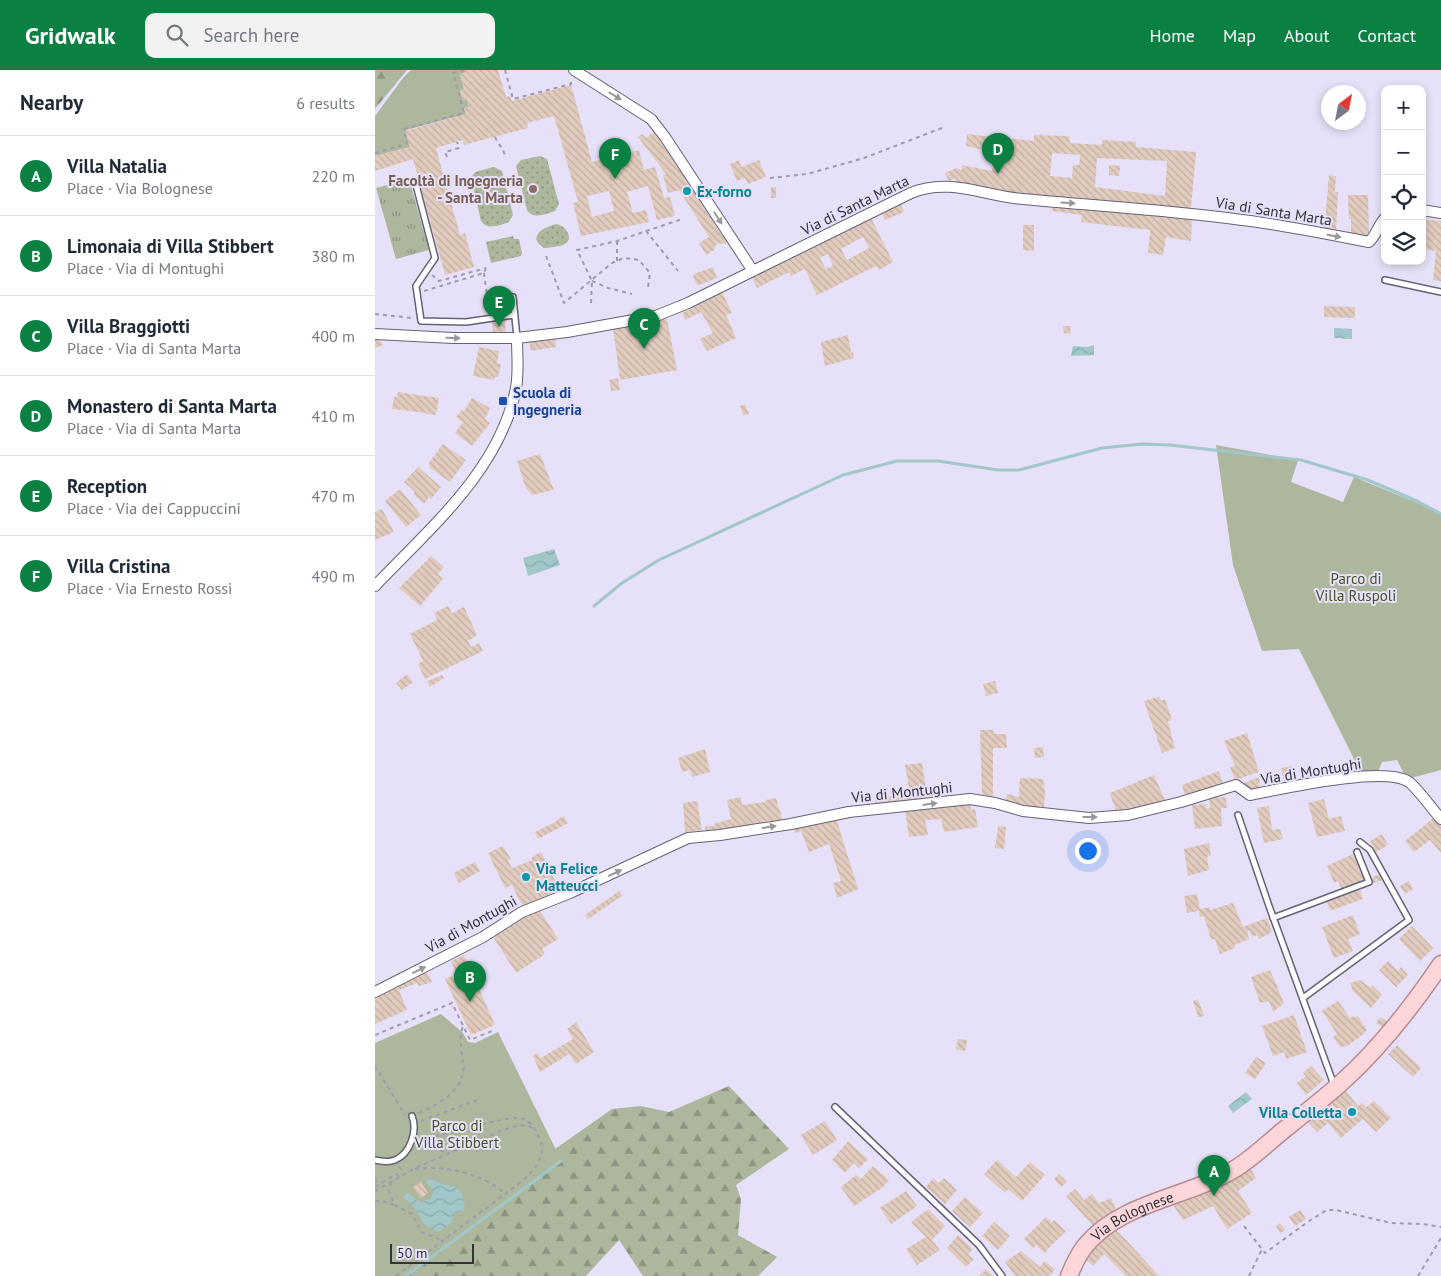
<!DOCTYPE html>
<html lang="en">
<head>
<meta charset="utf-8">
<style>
	:root { --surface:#fff; --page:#f2f2f3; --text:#1f2937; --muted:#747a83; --line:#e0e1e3; --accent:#0b8043 }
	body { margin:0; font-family:"PT Sans",sans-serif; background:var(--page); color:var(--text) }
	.controls { position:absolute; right:15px; top:15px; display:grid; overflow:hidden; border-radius:10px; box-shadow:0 2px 8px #0003 }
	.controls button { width:45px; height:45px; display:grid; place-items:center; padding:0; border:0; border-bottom:1px solid var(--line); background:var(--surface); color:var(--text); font:25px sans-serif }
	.compass { position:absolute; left:946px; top:15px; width:45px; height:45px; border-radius:50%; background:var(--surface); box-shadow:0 2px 8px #0003; rotate:32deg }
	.scale { position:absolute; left:15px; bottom:12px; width:84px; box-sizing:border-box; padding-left:5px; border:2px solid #333139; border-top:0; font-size:14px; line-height:18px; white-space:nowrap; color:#333139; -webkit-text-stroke:4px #e6e1f8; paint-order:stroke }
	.you { position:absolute; left:712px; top:780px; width:18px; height:18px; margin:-12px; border:4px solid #fff; border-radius:50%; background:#1a73e8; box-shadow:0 0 0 8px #1a73e833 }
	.badge { display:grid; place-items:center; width:32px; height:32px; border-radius:50%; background:var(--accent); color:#fff; font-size:16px; font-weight:700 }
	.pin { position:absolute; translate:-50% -41px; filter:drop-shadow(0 1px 2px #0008) }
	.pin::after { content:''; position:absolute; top:26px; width:18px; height:15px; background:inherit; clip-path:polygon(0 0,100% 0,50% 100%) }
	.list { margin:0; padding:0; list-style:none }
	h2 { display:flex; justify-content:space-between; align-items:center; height:65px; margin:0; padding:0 20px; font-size:21px }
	h2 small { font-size:16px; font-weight:400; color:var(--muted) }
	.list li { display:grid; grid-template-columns:32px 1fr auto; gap:15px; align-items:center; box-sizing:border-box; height:80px; padding:0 20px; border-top:1px solid var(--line) }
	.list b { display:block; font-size:19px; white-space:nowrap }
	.list p { margin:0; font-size:16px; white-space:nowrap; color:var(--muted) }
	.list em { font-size:16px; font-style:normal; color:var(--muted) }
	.icon { flex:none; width:28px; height:28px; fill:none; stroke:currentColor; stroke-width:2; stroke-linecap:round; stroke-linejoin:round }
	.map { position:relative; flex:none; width:1066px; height:1206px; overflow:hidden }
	header { display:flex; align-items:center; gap:30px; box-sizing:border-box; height:70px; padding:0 25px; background:var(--accent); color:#fff }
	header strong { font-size:24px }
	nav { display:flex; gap:28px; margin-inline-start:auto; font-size:18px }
	.search { width:350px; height:45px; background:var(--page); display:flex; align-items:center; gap:12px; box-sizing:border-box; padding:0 18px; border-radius:10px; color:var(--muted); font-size:19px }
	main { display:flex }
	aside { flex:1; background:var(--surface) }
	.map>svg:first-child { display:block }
	.grass { fill:url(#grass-tufts) }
	.forest { fill:url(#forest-firs) }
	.park { fill:#acb79e }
	.garden { fill:url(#garden-dots) }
	.water { fill:url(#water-waves) }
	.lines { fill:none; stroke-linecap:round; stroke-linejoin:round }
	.stream { stroke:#a1c7c9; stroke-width:3 }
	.building { fill:url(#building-back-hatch); fill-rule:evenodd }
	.lane-casing { stroke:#666175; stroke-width:8 }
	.street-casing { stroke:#666175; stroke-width:12 }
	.primary-casing { stroke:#b58a91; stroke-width:19 }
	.path { stroke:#9f9bac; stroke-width:2; stroke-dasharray:4 4; stroke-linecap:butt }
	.lane { stroke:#fff; stroke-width:5 }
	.street { stroke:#fff; stroke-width:10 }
	.primary { stroke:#fdd6d9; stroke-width:16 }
	.oneway { fill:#99989c }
	.education-dot { fill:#8d6e63; stroke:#e6e1f8; stroke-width:2 }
	.culture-dot { fill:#0f9aa8; stroke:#e6e1f8; stroke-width:2 }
	.transit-dot { fill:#1a4fb4; stroke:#e6e1f8; stroke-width:2 }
	.labels { text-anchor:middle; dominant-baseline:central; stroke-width:4; stroke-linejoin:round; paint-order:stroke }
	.education-label { font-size:15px; font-weight:bold; fill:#785e54; stroke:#e6e1f8; text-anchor:end }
	.culture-label { font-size:15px; font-weight:bold; fill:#0d838f; stroke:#e6e1f8; text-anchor:start }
	.street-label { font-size:15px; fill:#333139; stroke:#e6e1f8 }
	.transit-label { font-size:15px; font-weight:bold; fill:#164399; stroke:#e6e1f8; text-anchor:start }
	.park-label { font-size:15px; fill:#435327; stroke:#e6e1f8 }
</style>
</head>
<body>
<header>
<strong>Gridwalk</strong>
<div class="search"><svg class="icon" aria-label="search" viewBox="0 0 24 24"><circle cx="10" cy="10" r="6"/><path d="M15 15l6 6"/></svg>Search here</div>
<nav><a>Home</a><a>Map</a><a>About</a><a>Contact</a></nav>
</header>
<main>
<aside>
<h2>Nearby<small>6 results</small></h2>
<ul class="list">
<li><span class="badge">A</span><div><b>Villa Natalia</b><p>Place · Via Bolognese</p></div><em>220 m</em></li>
<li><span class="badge">B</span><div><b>Limonaia di Villa Stibbert</b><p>Place · Via di Montughi</p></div><em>380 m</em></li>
<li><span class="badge">C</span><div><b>Villa Braggiotti</b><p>Place · Via di Santa Marta</p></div><em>400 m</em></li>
<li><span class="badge">D</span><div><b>Monastero di Santa Marta</b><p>Place · Via di Santa Marta</p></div><em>410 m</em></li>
<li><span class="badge">E</span><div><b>Reception</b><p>Place · Via dei Cappuccini</p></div><em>470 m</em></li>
<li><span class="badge">F</span><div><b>Villa Cristina</b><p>Place · Via Ernesto Rossi</p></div><em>490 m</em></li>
</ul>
</aside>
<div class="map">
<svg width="1066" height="1206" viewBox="0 0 1066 1206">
	<defs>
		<pattern id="grass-tufts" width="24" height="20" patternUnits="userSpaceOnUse" patternTransform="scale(1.25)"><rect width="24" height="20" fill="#acb79e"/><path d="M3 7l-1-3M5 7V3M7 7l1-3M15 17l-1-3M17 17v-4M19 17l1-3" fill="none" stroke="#8d9582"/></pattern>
		<pattern id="forest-firs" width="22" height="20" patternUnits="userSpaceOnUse" patternTransform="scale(1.25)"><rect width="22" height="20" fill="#acb79e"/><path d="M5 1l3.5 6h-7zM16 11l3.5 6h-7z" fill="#8d9582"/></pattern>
		<pattern id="garden-dots" width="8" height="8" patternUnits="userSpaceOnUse" patternTransform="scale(1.25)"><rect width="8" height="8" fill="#acb79e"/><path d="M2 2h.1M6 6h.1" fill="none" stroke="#8d9582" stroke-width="1.8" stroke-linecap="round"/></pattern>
		<pattern id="water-waves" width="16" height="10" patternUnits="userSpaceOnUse" patternTransform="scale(1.25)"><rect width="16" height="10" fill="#a1c7c9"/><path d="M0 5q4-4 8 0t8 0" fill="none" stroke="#8babad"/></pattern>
		<pattern id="building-back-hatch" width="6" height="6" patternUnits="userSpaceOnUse" patternTransform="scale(1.25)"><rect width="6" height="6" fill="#e1cbbe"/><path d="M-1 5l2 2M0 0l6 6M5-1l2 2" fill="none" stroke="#c2afa4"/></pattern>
	</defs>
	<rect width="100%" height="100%" fill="#e6e1f8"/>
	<!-- grass -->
	<path class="grass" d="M34 109 54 180 21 189 1 118Z"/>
	<!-- forest -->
	<path class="forest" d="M0 0H32L0 39Z
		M354 1016 414 1079 361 1115 366 1129 363 1165 402 1187 383 1206H268L244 1170 211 1206H28L185 1090 180 1079 237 1039 266 1036 294 1042Z"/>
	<!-- park -->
	<path class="park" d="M36 0H91L92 2 85 4 89 19 85 21 88 30 92 29 94 37 89 38 91 44 31 60 35 77 0 86V46L28 8Z
		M841 375 923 390 916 412 968 432 979 407 1045 434 1066 445V700L1032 709 1022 690 1007 692 1002 704 987 705 924 579 887 581 858 495Z
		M66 944 88 963 93 972 100 973 123 962 186 1090 28 1206H0V973Z"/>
	<!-- garden -->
	<path class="garden" d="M165 86 172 89 184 134 180 141C170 144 158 150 152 140L141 96 146 90Z
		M119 97 127 101 138 145 134 152C125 155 113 161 106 151L96 108 100 102Z
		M181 154C189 155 200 167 190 174 185 177 175 177 169 178L164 174 161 169C163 159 172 157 181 154Z
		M138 166 139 169H144L147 183 146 186 116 193 111 172Z"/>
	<!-- water -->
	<path class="water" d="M959 258 977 259V269L959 268Z
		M719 275V285L696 286 698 276 713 277Z
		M179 479 185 495 153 506 148 488Z
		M871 1022 877 1029 858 1043 853 1036Z
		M54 1109H58L67 1114 82 1117C87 1124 92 1132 88 1141L80 1144 75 1154 63 1162 49 1154 40 1138 28 1127 32 1123 46 1133 56 1128 59 1121 51 1113Z"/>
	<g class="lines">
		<!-- stream -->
		<path class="stream" d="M219 536 247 513 284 490 468 405 522 391H563L623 400H644L727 378 767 374 795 375 926 390 993 410 1042 431 1066 444
			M31 1206 186 1091"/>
	</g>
	<!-- building -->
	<path class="building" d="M91 0H123L131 27 135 26 137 31 196 15 217 92 264 80 269 100 280 97 289 128 295 127 300 146 282 150 273 116 252 122 258 143 271 140 274 152 206 166 198 133 203 132 179 46 152 53 153 58 89 75 88 70 61 78 85 165 90 163 99 197 70 205 38 89 0 101V86L35 77 30 61 91 44 89 38 94 37 92 29 88 30 85 21 89 19 85 4 92 2ZM234 121 239 141 217 147 212 126Z
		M280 61 352 173 350 174 342 173 339 180 331 185 324 173 334 167 304 120 293 123 288 105 291 104 263 67 267 64 271 68Z
		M592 64 659 71V65L694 66 695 73 727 75V70L761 72V77L821 82 816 138 821 139 822 142 640 124 580 112 581 108 574 111 570 103 581 98 587 100V95L617 101 618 95 626 96 627 84 591 76ZM677 83 705 85 704 95H698L697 108 675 106ZM722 88 792 91 790 126 720 117Z
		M364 90 366 97 384 90 391 107 373 114 370 108 362 111 355 94Z
		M734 95 745 96 744 106 734 105Z
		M954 105 961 106 960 122H963L961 163 949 162Z
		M396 117H401V128H396Z
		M973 125H993L994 168H976V149H974Z
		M679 132 817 147 816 171 791 167 788 185 773 183 775 160 706 152 707 145 677 141Z
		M526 135 529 142 510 150 507 143Z
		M495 146 518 192 504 200 501 196 442 225 430 199 416 206 414 202 382 218 377 207ZM488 167 494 178 472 190 466 179ZM453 184 458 196 451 199 445 188Z
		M1047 149 1066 151V211L1058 210 1061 181 1047 179Z
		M648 155H659V181L648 180Z
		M338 197 342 208 324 215 321 214 318 207 319 204Z
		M347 222 357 243 351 245 361 268 332 281 325 269 338 263 326 242 310 250 307 243 323 235 322 233Z
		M949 236 980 237V248L949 247Z
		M130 249 131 263 118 265 117 250Z
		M292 249 302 300 245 310 238 258Z
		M688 256H696L695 264 689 263Z
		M473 265 476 283 478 282 479 288 450 296 446 272Z
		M3 266 8 275 0 278V267Z
		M180 267 181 277 156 281 154 271Z
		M104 277 124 281 122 293 126 294 123 307H120L119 310 98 306Z
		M243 308 245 320 236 321 234 310Z
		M23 322 64 328 61 345 51 344 52 343 17 339 19 327H22Z
		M97 328 115 338 110 349 115 353 97 376 80 363 88 352 81 347 87 340 89 341Z
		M370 334 374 344 368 345 365 336Z
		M68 374 91 390 75 412 55 398 54 394 55 391Z
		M165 384 179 420 157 425 151 418 142 391Z
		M43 397 66 417 56 429 54 427 49 434 38 424 40 422 29 412Z
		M25 419 46 445 31 457 10 431Z
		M7 439 19 462 0 470V442Z
		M56 486 69 497 63 504 68 509 45 536 24 518Z
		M73 536 77 543 89 537 102 565 93 571 96 577 104 573 108 581 50 609 43 594 48 591 35 564 62 550 59 543Z
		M32 604 38 612 27 620 21 613Z
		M67 605 69 608 55 617 52 611Z
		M620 611 623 623 611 626 608 614Z
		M784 627 786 631 790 629 797 650 793 651 800 678 787 683 769 631Z
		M605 660H618L619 664H631L632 678H618V727L607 724Z
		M872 663 884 702 860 710 855 697 860 696 849 671Z
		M668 677 669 687 660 688 659 678Z
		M330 679 335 702 317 707 315 700 307 702 303 688Z
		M547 693 553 733 501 739 500 728 535 724 530 695Z
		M917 696 919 710 909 712 906 698Z
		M844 701 848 714 810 725 807 715Z
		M779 705 790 730 741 743 735 723Z
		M884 707 885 719 875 722 869 713Z
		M645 708 668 709 670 722 669 740 631 732 632 724 644 727Z
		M366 727 367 735 391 732V730L401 728 408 751 398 754 395 751 387 752V756L331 762 330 756H339V754L356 749 352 730Z
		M851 727 852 738H846L847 756 820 759 817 735 831 734V738H835L834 728Z
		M949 729 954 749 966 746 970 761 942 767 933 733Z
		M322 731 327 760 310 762 308 733Z
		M595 733 596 740 600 739 603 757 569 762 566 749 550 750 553 765 534 767 530 740Z
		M894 736 897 760 905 759 908 769 889 773 882 738Z
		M189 746 193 753 163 769 160 762 182 751 181 750Z
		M1061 746 1066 752V783L1055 770 1039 782 1030 771Z
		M461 748 483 819 462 828 458 813 466 811 454 774 434 782 426 761 420 763 418 757Z
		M623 756 631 757 629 779 620 778Z
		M1007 764 1013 775 1001 782 995 771Z
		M834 773 836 785 832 787 834 800 813 806 809 779Z
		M128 776 136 789 133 791 137 798 157 790V787L166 782 186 823 149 840 137 815 130 818 113 783Z
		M978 784 990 809 967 820 963 811 959 813 952 796Z
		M100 792 105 801 84 813 79 803Z
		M1006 804 1008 810 998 813 997 807Z
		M1034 811 1038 819 1030 824 1025 816Z
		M985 820 988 829 955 841 952 831Z
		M244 821 247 826 213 849 210 845Z
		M822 824 825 839 835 837V840L858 833 868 857 892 848 897 862 884 869 882 865 877 867 875 860 872 862 874 869 859 875 860 878 845 884 840 869 836 870 829 846 825 847 824 841 812 843 809 826Z
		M163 837 183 869 167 879 170 884 141 903 117 865Z
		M978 845 985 864 973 869 978 881 959 888 947 857Z
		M1037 856 1058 878 1045 891 1024 869Z
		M89 885 120 955 96 965 70 909 81 904 76 891Z
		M1013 891 1023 901 1026 897 1033 905 1021 917 1004 900Z
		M51 900 57 912 44 916 42 913 24 920 32 940 0 954V924Z
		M895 900 909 933 898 942 894 931 885 933 876 907Z
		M985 910 995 917 997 915 1007 925 996 938 978 921 975 913Z
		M823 929 829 946 823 947 818 931Z
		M963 931 975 948 979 946 980 947 983 946 992 960 990 962V963L971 977 970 976 966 978 958 967 962 964 947 941Z
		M919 945 932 982 911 989 909 982 898 986 887 956Z
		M1005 947 1013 952 1009 958 1001 953Z
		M201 952 219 982 201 994 194 984 165 1002 158 986 162 983 166 988 198 969 192 959Z
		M583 969 592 970 590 981 581 979Z
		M1022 975 1046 998 1038 1007 1013 984Z
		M881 987 891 993 880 1009 870 1003Z
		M936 996 949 1010 931 1025 922 1013 931 1006 928 1003Z
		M969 1019 983 1036 987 1033 991 1037 999 1031 1016 1048 1001 1062 988 1049 966 1068 953 1053 942 1062 932 1051Z
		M450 1051 462 1070 438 1085 426 1065Z
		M473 1071 493 1089 484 1098 479 1093 470 1103 457 1090Z
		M622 1090 641 1107 655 1092 670 1105 647 1131 633 1119 630 1123 609 1104Z
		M498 1096 514 1110 507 1118 479 1136 466 1117 481 1105 486 1109Z
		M874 1096 881 1108 863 1121 877 1143 852 1159 838 1136 808 1150 796 1132Z
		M684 1104 692 1112 686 1117 679 1109Z
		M558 1108 564 1113 569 1108 582 1120 570 1134 551 1117Z
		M46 1112 53 1123 46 1128 38 1117Z
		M700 1119 709 1130 717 1124 724 1133 736 1128 742 1142 720 1158 691 1126Z
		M531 1121 542 1136 516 1154 505 1138Z
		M590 1127 608 1143 595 1157 577 1141Z
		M553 1139 570 1156 557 1170 565 1180 542 1195 531 1179 551 1167 536 1152Z
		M925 1140 931 1149 920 1156 914 1147Z
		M671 1147 677 1152 679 1150 691 1161 669 1183 661 1175 658 1178 649 1169Z
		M619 1152 635 1166 623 1180 607 1166Z
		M905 1153 910 1160 905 1163 901 1156Z
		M739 1158 753 1172 784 1206H751L729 1184 718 1196 710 1189 721 1175Z
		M583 1165 598 1179 593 1184 599 1189 591 1197 572 1178Z
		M646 1181 665 1197 669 1191 680 1199 675 1206H640L630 1192Z
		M611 1199 618 1206H604Z"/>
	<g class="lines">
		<defs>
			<path id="lane" d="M40 111 60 188 41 216 46 251 91 252 139 245
				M1010 210 1066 222
				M138 227 142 268
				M863 745 894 836 959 1015
				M898 848 994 812 982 782
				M928 928 1034 850 995 780 985 772
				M460 1037 604 1175 627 1206
				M0 1090C6 1091 13 1093 20 1090 35 1084 43 1061 37 1046"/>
			<path id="street" d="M199 0 276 49 290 67 378 201
				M1047 140 1066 143
				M0 264 78 268H142L192 262 281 246 313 233 536 123C574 107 609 126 648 129 721 136 794 140 867 150 909 155 952 164 994 172 1001 165 1003 156 1010 148
				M0 516C55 458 125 400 141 318 144 302 142 285 142 268
				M0 922 108 867 147 842 195 823 313 768 345 765 416 754 474 742 595 729 620 733 648 741 714 748 753 745 806 732 861 715 875 725C906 719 1010 695 1034 712 1043 719 1058 740 1066 749"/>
			<g id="primary">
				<path id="s1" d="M694 1206C698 1196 703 1185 710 1176 748 1130 815 1128 863 1097 880 1086 895 1071 910 1059 929 1044 948 1029 966 1013 1004 979 1037 937 1066 894"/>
			</g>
		</defs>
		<!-- lane casing -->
		<use href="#lane" class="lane-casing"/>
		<!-- street casing -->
		<use href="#street" class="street-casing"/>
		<!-- primary casing -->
		<use href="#primary" class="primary-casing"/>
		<!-- path -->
		<path class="path" d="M130 0 138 29 196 14V12
			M120 67C122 72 127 77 130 85
			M0 83 32 74 29 59 89 43 78 3 89 0
			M72 87 70 82 84 78 82 72
			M395 108 432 104 489 88 567 58
			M271 161 303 201
			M242 171V191
			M171 186 189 233 237 193 249 188 264 190 275 203 273 217
			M109 203 114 241
			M57 205 64 211 111 198
			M217 211 233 218 257 224
			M49 221 109 203 111 198
			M216 233 217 211 202 180 242 171 307 149
			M0 244 37 248
			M0 965 77 933 95 970 117 961
			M0 996 30 1045
			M44 1043C65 1034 93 1018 88 991 86 978 84 968 88 956
			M46 1051 102 1030
			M42 1075C53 1081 63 1076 72 1084
			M24 1096 27 1101
			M40 1099C69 1095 107 1103 129 1123
			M0 1109 4 1115
			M16 1112 14 1123 18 1132 21 1136 37 1144 46 1162 67 1170
			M0 1117 21 1104 25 1107
			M0 1121 42 1097 131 1059C140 1056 150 1053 159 1059
			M0 1131H8L19 1135
			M869 1156 890 1183 934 1151 952 1140H961L1016 1153 1048 1154 1066 1157
			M21 1206 146 1112C158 1101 172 1089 165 1070 162 1062 157 1053 149 1049 133 1043 70 1067 47 1068
			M874 1206 887 1179
			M1043 1206 1066 1168"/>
		<!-- lane -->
		<use href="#lane" class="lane"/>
		<!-- street -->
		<use href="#street" class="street"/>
		<!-- primary -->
		<use href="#primary" class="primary"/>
	</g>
	<!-- one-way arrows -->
	<defs><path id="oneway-solid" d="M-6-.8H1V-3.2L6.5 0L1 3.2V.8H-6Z" transform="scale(1.25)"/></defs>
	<g class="oneway">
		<use href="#oneway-solid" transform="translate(240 26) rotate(32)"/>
		<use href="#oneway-solid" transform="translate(693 133) rotate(4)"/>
		<use href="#oneway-solid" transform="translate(343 148) rotate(57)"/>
		<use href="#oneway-solid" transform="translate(959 166) rotate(11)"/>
		<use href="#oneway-solid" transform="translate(78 268) rotate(2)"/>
		<use href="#oneway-solid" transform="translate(555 734) rotate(-7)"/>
		<use href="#oneway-solid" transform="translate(715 747)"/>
		<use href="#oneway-solid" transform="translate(394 757) rotate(-9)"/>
		<use href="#oneway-solid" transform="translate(240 803) rotate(-25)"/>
		<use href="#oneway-solid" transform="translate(44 900) rotate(-27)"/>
	</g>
	<!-- markers -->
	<circle class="education-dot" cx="158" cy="119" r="5"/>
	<g class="culture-dot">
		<circle cx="312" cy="121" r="5"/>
		<circle cx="151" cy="807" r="5"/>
		<circle cx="977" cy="1042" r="5"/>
	</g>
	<rect class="transit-dot" x="123" y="326" width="10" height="10" rx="2.5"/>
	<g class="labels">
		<!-- education labels -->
		<g class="education-label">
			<text x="148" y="110">Facoltà di Ingegneria<tspan x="148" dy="17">- Santa Marta</tspan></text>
		</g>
		<!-- culture labels -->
		<g class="culture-label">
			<text x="322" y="121">Ex-forno</text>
			<text x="161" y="798">Via Felice<tspan x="161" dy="17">Matteucci</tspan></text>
			<text x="967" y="1042" text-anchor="end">Villa Colletta</text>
		</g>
		<!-- street labels -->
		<g class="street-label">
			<text transform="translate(480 135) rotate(-26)">Via di Santa Marta</text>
			<text transform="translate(899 141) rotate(9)">Via di Santa Marta</text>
			<text transform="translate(936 701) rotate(-9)">Via di Montughi</text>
			<text transform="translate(527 722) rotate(-6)">Via di Montughi</text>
			<text transform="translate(96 854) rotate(-29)">Via di Montughi</text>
			<text stroke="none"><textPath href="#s1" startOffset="91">Via Bolognese</textPath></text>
		</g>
		<!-- transit labels -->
		<g class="transit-label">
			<text x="138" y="322">Scuola di<tspan x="138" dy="17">Ingegneria</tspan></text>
		</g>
		<!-- park labels -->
		<g class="park-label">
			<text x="981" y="508">Parco di<tspan x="981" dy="17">Villa Ruspoli</tspan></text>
			<text x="82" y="1055">Parco di<tspan x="82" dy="17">Villa Stibbert</tspan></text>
		</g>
	</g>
</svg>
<div class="controls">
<button>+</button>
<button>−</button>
<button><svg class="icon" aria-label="locate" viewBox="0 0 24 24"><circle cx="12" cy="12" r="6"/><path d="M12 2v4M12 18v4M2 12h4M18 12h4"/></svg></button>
<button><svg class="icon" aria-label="layers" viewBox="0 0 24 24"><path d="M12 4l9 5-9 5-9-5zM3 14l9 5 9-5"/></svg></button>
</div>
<svg class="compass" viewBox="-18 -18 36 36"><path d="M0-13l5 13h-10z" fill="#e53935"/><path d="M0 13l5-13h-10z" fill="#747a83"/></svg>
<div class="scale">50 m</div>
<div class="you"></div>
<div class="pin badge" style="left:839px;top:1126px">A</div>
<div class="pin badge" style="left:95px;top:932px">B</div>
<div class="pin badge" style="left:269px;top:279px">C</div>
<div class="pin badge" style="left:623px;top:104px">D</div>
<div class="pin badge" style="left:124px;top:257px">E</div>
<div class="pin badge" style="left:240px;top:109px">F</div>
</div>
</main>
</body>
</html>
